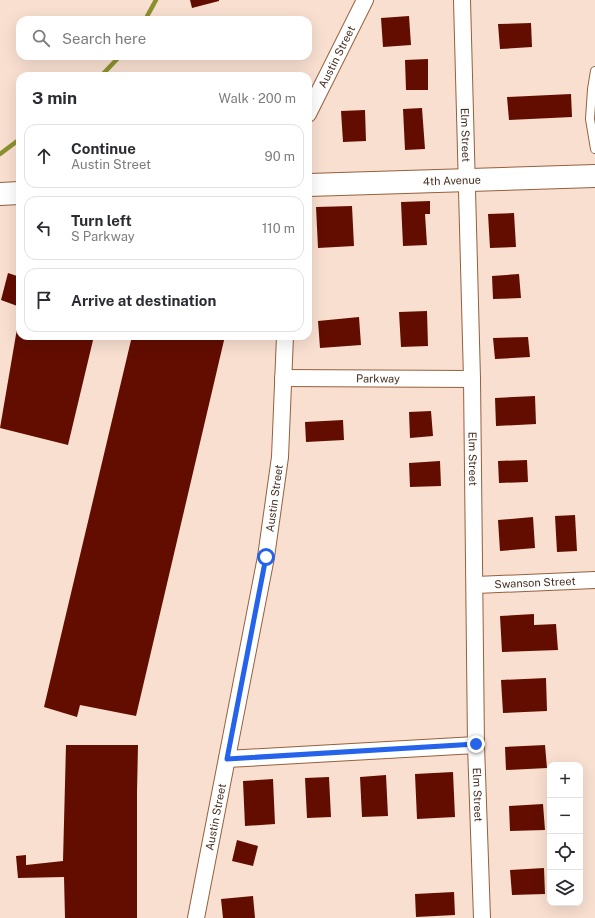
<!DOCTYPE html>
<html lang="en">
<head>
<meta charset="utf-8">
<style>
	:root { --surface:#fff; --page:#f2f2f3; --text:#2b2b33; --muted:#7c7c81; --line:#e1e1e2 }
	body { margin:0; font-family:"Public Sans",sans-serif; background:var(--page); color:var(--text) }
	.controls { position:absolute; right:12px; bottom:12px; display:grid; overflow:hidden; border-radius:8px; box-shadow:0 4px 16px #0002 }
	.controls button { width:36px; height:36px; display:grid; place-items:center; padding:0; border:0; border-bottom:1px solid var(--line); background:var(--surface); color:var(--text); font:20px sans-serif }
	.stop { position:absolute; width:12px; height:12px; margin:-9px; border:3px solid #2563eb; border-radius:50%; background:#fff }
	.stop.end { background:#2563eb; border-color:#fff; box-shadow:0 1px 4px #0008 }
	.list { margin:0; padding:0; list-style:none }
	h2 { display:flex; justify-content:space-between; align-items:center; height:52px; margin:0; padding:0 16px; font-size:17px }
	h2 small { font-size:13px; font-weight:400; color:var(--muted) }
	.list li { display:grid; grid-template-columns:26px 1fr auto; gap:12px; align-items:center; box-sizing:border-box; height:64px; margin:0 8px 8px; padding:0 8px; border:1px solid var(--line); border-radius:12px }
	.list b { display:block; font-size:15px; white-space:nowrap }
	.list p { margin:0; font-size:13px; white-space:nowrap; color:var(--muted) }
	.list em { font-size:13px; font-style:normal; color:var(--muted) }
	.icon { flex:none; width:22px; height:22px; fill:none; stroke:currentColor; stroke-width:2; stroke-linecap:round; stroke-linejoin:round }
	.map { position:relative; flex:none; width:595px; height:918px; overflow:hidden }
	.search { position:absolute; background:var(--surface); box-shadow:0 4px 16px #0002; left:16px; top:16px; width:296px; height:44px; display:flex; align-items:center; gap:10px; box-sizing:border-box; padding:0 14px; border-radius:12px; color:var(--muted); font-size:15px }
	.panel { position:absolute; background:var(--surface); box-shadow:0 4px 16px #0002; left:16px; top:72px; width:296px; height:268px; border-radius:12px }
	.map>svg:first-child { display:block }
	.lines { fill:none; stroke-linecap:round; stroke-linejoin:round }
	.stream { stroke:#8a912e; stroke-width:4.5 }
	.building { fill:#630d00 }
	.lane-casing { stroke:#95603d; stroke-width:10 }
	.street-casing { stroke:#95603d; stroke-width:18 }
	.secondary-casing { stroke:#95603d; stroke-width:24 }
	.lane { stroke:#fff; stroke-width:8 }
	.street { stroke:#fff; stroke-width:16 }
	.secondary { stroke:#fff; stroke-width:22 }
	.route { stroke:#2563eb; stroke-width:5 }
	.labels { text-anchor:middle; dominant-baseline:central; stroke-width:4; stroke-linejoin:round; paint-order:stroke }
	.street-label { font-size:11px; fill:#462e1f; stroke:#fbefe7 }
</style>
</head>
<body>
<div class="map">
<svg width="595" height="918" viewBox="0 0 595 918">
	<rect width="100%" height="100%" fill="#f8dfd0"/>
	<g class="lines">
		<!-- stream -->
		<path class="stream" d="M145 20 156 0
			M101 76 120 56
			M0 154 20 139"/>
	</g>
	<!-- building -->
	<path class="building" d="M190 0H219V1L192 8Z
		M409 16 411 45 383 47 381 18Z
		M531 23 532 47 500 49 498 24Z
		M428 59V90H406L405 60Z
		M571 94 572 117 509 120 507 97Z
		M422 108 425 149 405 150 403 109Z
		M365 110 366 141 343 142 341 111Z
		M430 201V214H425L427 245 403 246 401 202Z
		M352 206 354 246 318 248 316 207Z
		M514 213 516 247 490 248 488 214Z
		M8 273 20 277V307L1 300Z
		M519 274 521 298 493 299 492 276Z
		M427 311 428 346 401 347 399 312Z
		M19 317 20 336H94L68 445 0 428Z
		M359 317 361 345 320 348 318 321Z
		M132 336H225L136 716 80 705 77 717 44 707Z
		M528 337 530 357 495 359 493 338Z
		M535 396 536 424 496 426 495 398Z
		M431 411 433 436 410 438 409 412Z
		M343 420 344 440 306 442 305 422Z
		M527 460 528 482 499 483 498 461Z
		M440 461 441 486 410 487 409 463Z
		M575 515 577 551 557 552 555 516Z
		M533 517 535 548 500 551 498 520Z
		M534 614V625L556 624 558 650 502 652 500 616Z
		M546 678 547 711 503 713 501 680Z
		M66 745H138L137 793V918H65L64 877 18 878 16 856 26 855V865L63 861Z
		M545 745 547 768 506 770 505 747Z
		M453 772 455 817 417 819 415 774Z
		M386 775 388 816 362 817 360 777Z
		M329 777 331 817 307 818 305 778Z
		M273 779 275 824 245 826 243 781Z
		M543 804 545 830 510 831 509 806Z
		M237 840 258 846 253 866 232 861Z
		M544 868 545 894 512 895 510 870Z
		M454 892 455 915 416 917 415 894Z
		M253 896 255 918H223L221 899Z"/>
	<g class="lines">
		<defs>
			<path id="lane" d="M595 71 592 89 590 119 595 149"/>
			<g id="street">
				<path id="s1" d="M462 0 472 379 476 745 482 918"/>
				<path id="s2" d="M308 114 365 0"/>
				<path id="s3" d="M283 378 472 379"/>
				<path id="s4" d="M476 585 595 580"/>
				<path d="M227 759 476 745"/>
				<path id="s5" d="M196 918 266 557 280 457 285 336"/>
			</g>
			<g id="secondary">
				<path id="s6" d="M308 185 595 176"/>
				<path d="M0 194 20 193"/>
			</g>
		</defs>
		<!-- lane casing -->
		<use href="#lane" class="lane-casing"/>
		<!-- street casing -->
		<use href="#street" class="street-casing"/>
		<!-- secondary casing -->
		<use href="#secondary" class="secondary-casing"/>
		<!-- lane -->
		<use href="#lane" class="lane"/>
		<!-- street -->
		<use href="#street" class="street"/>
		<!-- secondary -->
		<use href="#secondary" class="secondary"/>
	</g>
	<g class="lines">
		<!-- route -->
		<path class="route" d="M266 557 227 759 476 744"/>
	</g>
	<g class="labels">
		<!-- street labels -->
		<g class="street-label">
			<text stroke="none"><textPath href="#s2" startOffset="64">Austin Street</textPath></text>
			<text stroke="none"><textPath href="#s1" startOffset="135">Elm Street</textPath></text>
			<text stroke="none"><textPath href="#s6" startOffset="144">4th Avenue</textPath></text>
			<text stroke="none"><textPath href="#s3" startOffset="95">Parkway</textPath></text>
			<text stroke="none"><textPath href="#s1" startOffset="459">Elm Street</textPath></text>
			<text stroke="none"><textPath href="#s5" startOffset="427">Austin Street</textPath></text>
			<text stroke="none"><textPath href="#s4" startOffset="59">Swanson Street</textPath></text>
			<text stroke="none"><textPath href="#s1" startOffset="795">Elm Street</textPath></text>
			<text stroke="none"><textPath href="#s5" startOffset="103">Austin Street</textPath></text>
		</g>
	</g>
</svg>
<div class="controls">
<button>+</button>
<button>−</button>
<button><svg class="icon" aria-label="locate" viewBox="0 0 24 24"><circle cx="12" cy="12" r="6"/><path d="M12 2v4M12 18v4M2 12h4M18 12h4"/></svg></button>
<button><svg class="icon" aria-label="layers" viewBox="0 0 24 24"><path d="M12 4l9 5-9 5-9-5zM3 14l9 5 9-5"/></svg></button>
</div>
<div class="stop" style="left:266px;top:557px"></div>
<div class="stop end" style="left:476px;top:744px"></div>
<div class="search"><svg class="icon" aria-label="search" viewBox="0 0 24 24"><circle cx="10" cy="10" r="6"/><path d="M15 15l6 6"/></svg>Search here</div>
<section class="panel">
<h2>3 min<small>Walk · 200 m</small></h2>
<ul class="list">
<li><svg class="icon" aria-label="ahead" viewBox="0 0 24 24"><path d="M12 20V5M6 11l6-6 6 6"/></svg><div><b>Continue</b><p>Austin Street</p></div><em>90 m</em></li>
<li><svg class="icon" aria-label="left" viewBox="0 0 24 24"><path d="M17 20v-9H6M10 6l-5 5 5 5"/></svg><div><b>Turn left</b><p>S Parkway</p></div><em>110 m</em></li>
<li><svg class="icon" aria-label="arrive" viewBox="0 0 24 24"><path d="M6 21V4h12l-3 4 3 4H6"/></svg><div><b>Arrive at destination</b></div></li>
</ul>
</section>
</div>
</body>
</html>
